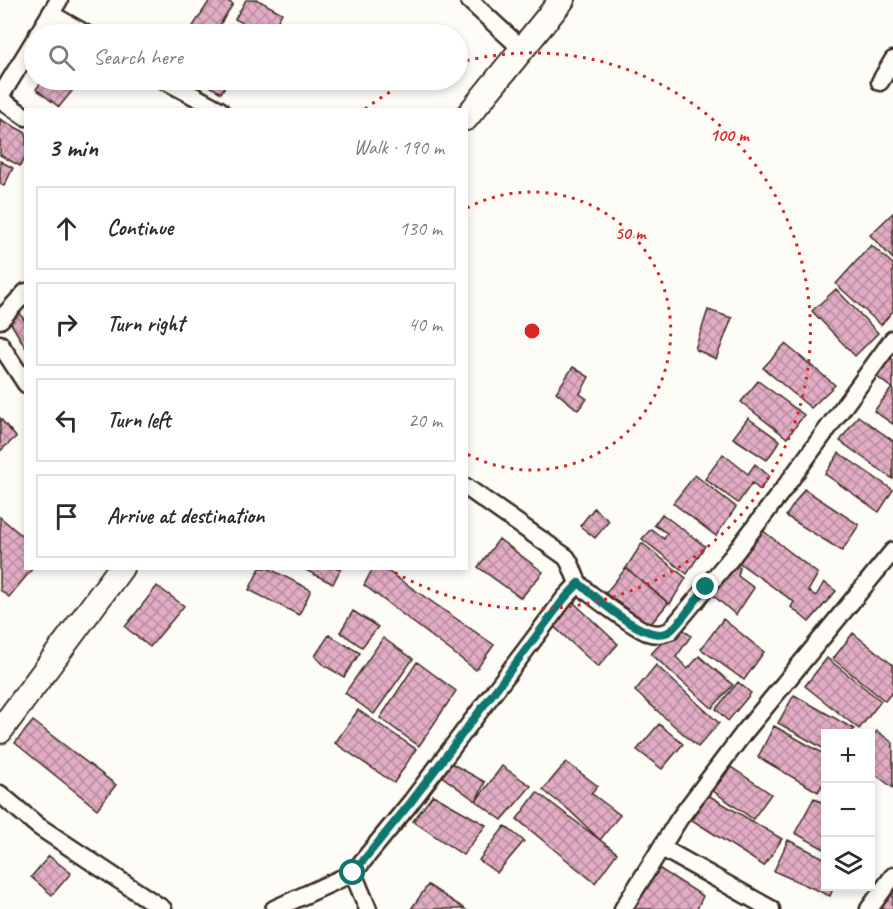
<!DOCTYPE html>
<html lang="en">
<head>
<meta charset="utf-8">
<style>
	:root { --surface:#fff; --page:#f7f7f7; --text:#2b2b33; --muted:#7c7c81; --line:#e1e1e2 }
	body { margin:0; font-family:Caveat,sans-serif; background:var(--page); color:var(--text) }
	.controls { position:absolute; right:18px; bottom:18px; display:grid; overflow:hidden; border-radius:0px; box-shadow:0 3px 9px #0003 }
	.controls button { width:54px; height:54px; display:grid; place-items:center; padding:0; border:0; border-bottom:2px solid var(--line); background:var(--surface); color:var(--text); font:30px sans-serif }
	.stop { position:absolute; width:18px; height:18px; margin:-14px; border:4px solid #0f766e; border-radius:50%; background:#fff }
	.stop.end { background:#0f766e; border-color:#fff; box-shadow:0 2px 6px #0008 }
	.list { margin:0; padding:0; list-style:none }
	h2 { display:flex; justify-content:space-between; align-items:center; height:78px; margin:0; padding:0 24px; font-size:26px }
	h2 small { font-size:20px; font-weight:400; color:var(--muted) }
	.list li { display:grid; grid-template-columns:39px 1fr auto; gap:18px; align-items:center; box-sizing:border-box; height:84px; margin:0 12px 12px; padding:0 12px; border:2px solid var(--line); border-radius:0px }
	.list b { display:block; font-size:22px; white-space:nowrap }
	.list em { font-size:20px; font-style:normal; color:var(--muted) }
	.icon { flex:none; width:33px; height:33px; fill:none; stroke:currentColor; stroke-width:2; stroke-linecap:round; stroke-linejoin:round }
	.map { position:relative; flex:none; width:893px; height:909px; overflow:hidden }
	.search { position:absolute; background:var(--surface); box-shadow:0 3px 9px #0003; left:24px; top:24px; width:444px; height:66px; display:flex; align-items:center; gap:15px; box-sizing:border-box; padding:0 21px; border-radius:33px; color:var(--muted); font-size:22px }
	.panel { position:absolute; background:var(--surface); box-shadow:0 3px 9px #0003; left:24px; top:108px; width:444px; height:462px; border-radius:0px }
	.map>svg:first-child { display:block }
	.building { fill:url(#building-cross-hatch); stroke:#3b2a1e; stroke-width:1.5 }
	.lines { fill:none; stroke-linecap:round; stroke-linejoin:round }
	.street-casing { stroke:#3b2a1e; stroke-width:21 }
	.secondary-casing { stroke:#3b2a1e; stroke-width:28 }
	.street { stroke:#fdfcf7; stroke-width:16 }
	.secondary { stroke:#fdfcf7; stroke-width:24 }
	.route { stroke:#0f766e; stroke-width:8 }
	.ring { fill:none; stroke:#d62828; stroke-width:3; stroke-dasharray:3 6 }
	.centre { fill:#d62828; stroke:#fdfcf7; stroke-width:3 }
	.ring-label { font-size:18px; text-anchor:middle; font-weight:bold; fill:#d62828; stroke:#fdfcf7; stroke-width:5; stroke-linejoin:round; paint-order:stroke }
</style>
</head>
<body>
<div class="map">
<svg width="893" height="909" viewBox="0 0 893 909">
	<defs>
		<pattern id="building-cross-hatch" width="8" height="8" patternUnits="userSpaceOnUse" patternTransform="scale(1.5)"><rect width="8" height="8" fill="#e2acc5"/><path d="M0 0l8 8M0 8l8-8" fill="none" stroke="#b88c9f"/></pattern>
	</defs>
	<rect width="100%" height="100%" fill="#fdfcf7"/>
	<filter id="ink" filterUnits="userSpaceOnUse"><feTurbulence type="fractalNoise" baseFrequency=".0167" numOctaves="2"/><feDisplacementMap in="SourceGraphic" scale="12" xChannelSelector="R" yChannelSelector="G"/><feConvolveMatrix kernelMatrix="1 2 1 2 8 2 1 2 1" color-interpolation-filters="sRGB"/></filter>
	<g filter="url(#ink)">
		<!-- building -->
		<path class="building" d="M210 0H225L233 4 214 34H188Z
			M246 0H258L282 13 270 34H263L235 19Z
			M43 80H81L59 107 36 89Z
			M200 80H229L221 93Z
			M0 119 26 133V155L20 166 0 155Z
			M0 161 13 168 4 186 0 184Z
			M893 213V259L870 235Z
			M871 245 893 264V311L881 325 836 284Z
			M836 289 878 333 855 356 812 311Z
			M16 307 26 323V348L7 317Z
			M708 310 732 318 716 359 695 349Z
			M785 344 835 385 811 408 763 368Z
			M890 357 893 360V389L876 376Z
			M573 367 589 377 580 394 587 399 578 410 556 392Z
			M758 381 804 415 787 438 741 402Z
			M892 388 893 389V424L874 411Z
			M858 416 893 441V479L840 441Z
			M0 418 16 437 0 451Z
			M748 418 780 441 767 460 733 438Z
			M839 453 893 490 879 512 825 474Z
			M723 454 748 474 755 464 769 476 760 490 752 483 738 503 705 479Z
			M695 475 736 507 716 536 673 503Z
			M804 489 859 525 842 551 786 516Z
			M594 508 609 521 595 538 580 526Z
			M662 514 705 546 687 574 642 539 651 529 664 539 667 533 654 525Z
			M0 517 26 539V568H33L9 597 0 590Z
			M762 530 818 574 808 591 816 596 824 582 836 591 809 622 791 607 794 602 738 562Z
			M499 539 543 572 521 598 478 567Z
			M642 543 686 578 670 604 626 568Z
			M733 562 740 568 738 576 754 588 736 615 709 592Z
			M260 568H268L311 590 299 615 249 590Z
			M302 568H341L333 584Z
			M373 568H383L494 645 476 670 364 585Z
			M626 568 668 603 647 629 603 596Z
			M157 586 184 606 150 647 125 627Z
			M573 602 618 644 598 667 552 625Z
			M353 611 378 627 362 647 340 632Z
			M723 619 764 652 744 680 701 649Z
			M678 625 691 636 676 657 688 669 699 656 733 685 712 708 651 654Z
			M853 633 893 665V691L885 701 833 659Z
			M329 635 360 653 344 677 325 666 315 656Z
			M383 638 413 659 374 714 345 693Z
			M827 658 881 701 859 729 805 686Z
			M417 662 456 691 419 746 380 718Z
			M656 665 719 723 698 747 635 691Z
			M738 682 751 693 728 721 716 709Z
			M794 695 854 729 851 734H826V750L778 723Z
			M358 710 416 749 394 783 335 743Z
			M33 721 116 785 97 809 15 743Z
			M659 724 683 744 662 769 637 750Z
			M774 726 826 755V779L818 792 758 757Z
			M877 731 893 743V788L870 770V739Z
			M449 762 485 782 476 801 440 775Z
			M566 762 598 786 591 793 620 815 600 840 570 811 543 790Z
			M502 766 531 786 502 820 476 801Z
			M731 767 771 794 753 819 713 791Z
			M537 792 617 853 595 883 517 819Z
			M433 795 486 825 463 855 413 821Z
			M708 795 782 839 764 866 692 820Z
			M814 798 826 805V850L795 833Z
			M505 826 524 841 497 873 479 860Z
			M788 840 826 859V886H834L830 896 774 871Z
			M49 856 71 873 52 895 31 877Z
			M649 867 660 869 703 896 697 909H632L645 889 639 883Z
			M428 885 465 909H411Z
			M893 888V909H884L882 908Z"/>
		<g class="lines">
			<defs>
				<path id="street" d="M469 0 521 48
					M51 14 86 34
					M38 34 59 0
					M164 80 220 110
					M880 82 893 60
					M0 97 34 41
					M0 99 26 117
					M0 320 26 292
					M0 344 26 384
					M466 487 566 557C573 566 573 574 578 582 583 591 638 629 647 632 656 635 662 634 670 631L731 558 785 487 893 339
					M0 794 38 826 163 909
					M662 848 771 909
					M274 909 353 873
					M368 909 353 873 411 802 564 599 579 583
					M623 909 679 819 743 734 893 551
					M869 909 893 876"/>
				<path id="secondary" d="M466 118 562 0
					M0 731 121 568"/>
			</defs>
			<!-- street casing -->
			<use href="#street" class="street-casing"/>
			<!-- secondary casing -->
			<use href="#secondary" class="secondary-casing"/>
			<!-- street -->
			<use href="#street" class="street"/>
			<!-- secondary -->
			<use href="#secondary" class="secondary"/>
		</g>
	</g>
	<g class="lines" filter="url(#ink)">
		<!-- route -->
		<path class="route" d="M353 873 411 802 564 599 579 583C596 598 648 646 670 631 680 624 697 598 706 587"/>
	</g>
	<!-- distance rings -->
	<g class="ring">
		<path d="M467 208A139 139 0 1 1 467 454"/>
		<path d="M365 109A278 278 0 0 1 412 80M458 63A278 278 0 1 1 389 569"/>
	</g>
	<circle cx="532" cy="331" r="9" class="centre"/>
	<g class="ring-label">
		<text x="729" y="141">100 m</text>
		<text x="630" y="239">50 m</text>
	</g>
</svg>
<div class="controls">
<button>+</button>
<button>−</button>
<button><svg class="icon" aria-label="layers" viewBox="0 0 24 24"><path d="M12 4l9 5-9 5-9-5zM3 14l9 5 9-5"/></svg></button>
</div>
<div class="stop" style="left:353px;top:873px"></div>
<div class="stop end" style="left:706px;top:587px"></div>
<div class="search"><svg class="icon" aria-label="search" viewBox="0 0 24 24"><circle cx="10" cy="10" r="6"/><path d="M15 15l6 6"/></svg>Search here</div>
<section class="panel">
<h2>3 min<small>Walk · 190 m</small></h2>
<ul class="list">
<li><svg class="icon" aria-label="ahead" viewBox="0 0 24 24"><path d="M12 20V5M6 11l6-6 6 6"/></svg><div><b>Continue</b></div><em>130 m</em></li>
<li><svg class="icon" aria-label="right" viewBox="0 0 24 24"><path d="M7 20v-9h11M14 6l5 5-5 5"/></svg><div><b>Turn right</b></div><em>40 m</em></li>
<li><svg class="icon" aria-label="left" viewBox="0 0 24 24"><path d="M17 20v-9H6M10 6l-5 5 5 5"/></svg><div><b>Turn left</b></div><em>20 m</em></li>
<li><svg class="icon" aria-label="arrive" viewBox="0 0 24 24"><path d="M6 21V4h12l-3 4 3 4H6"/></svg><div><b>Arrive at destination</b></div></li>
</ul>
</section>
</div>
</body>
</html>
